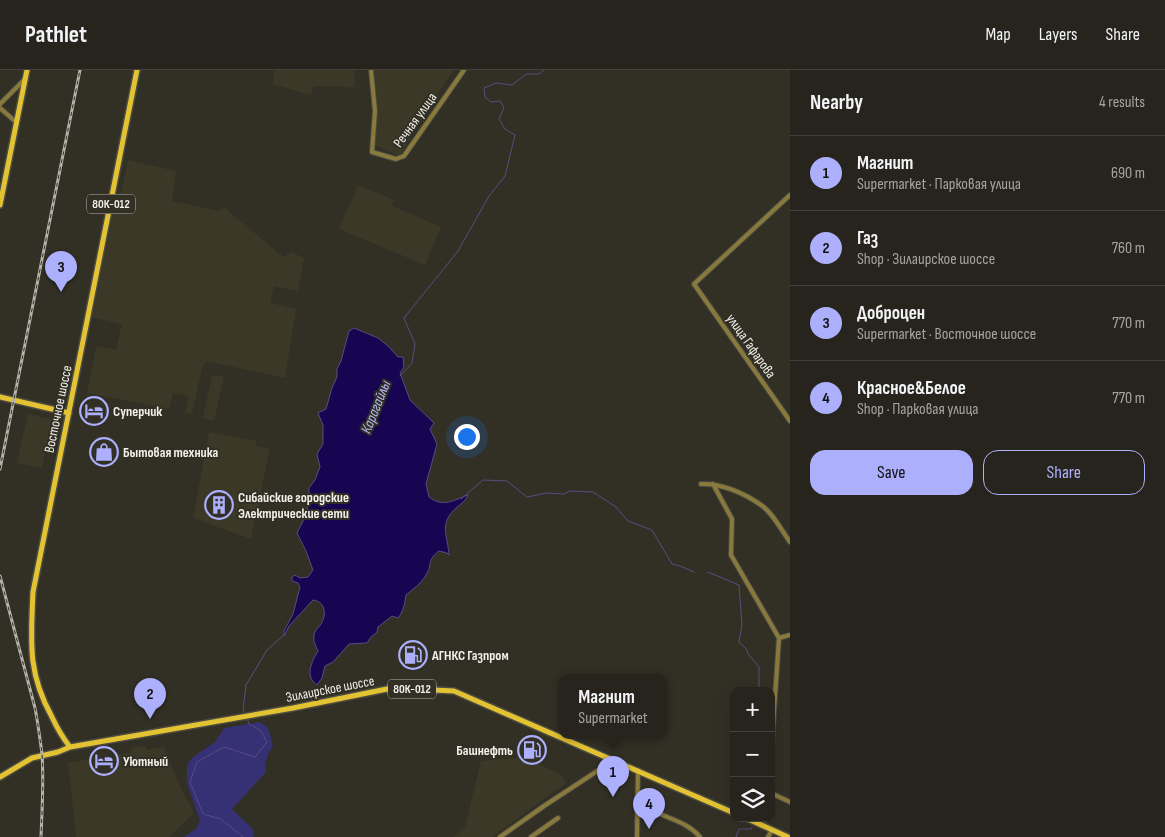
<!DOCTYPE html>
<html lang="en">
<head>
<meta charset="utf-8">
<style>
	:root { --surface:#26241c; --page:#323029; --text:#f1f3f6; --muted:#a4a4a3; --line:#42413b; --accent:#acaffb }
	body { margin:0; font-family:"Sofia Sans Condensed",sans-serif; background:var(--page); color:var(--text) }
	.controls { position:absolute; right:15px; bottom:15px; display:grid; overflow:hidden; border-radius:10px; box-shadow:0 5px 20px #0002 }
	.controls button { width:45px; height:45px; display:grid; place-items:center; padding:0; border:0; border-bottom:1px solid var(--line); background:var(--surface); color:var(--text); font:25px sans-serif }
	.you { position:absolute; left:466px; top:366px; width:18px; height:18px; margin:-12px; border:4px solid #fff; border-radius:50%; background:#1a73e8; box-shadow:0 0 0 8px #1a73e833 }
	.badge { display:grid; place-items:center; width:32px; height:32px; border-radius:50%; background:var(--accent); color:#111; font-size:16px; font-weight:700 }
	.pin { position:absolute; translate:-50% -41px; filter:drop-shadow(0 1px 2px #0008) }
	.pin::after { content:''; position:absolute; top:26px; width:18px; height:15px; background:inherit; clip-path:polygon(0 0,100% 0,50% 100%) }
	.popup { position:absolute; left:559px; top:604px; width:108px; height:65px; box-sizing:border-box; display:grid; place-content:center; border-radius:10px; background:var(--surface); filter:drop-shadow(0 1px 4px #0005); font-size:16px; white-space:nowrap; color:var(--muted) }
	.popup b { font-size:19px; color:var(--text) }
	.popup::after { content:''; position:absolute; left:50%; top:100%; margin-left:-10px; border:10px solid transparent; border-top-color:var(--surface) }
	.list { margin:0; padding:0; list-style:none }
	h2 { display:flex; justify-content:space-between; align-items:center; height:65px; margin:0; padding:0 20px; font-size:21px }
	h2 small { font-size:16px; font-weight:400; color:var(--muted) }
	.list li { display:grid; grid-template-columns:32px 1fr auto; gap:15px; align-items:center; box-sizing:border-box; height:75px; padding:0 20px; border-top:1px solid var(--line) }
	.list b { display:block; font-size:19px; white-space:nowrap }
	.list p { margin:0; font-size:16px; white-space:nowrap; color:var(--muted) }
	.list em { font-size:16px; font-style:normal; color:var(--muted) }
	.actions { display:flex; gap:10px; padding:15px 20px }
	.actions a { flex:1; padding:11px 0; border:1px solid var(--accent); border-radius:15px; text-align:center; font-size:18px; color:var(--accent) }
	.actions .main { background:var(--accent); color:#111 }
	.icon { flex:none; width:28px; height:28px; fill:none; stroke:currentColor; stroke-width:2; stroke-linecap:round; stroke-linejoin:round }
	.map { position:relative; flex:none; width:790px; height:767px; overflow:hidden }
	header { display:flex; align-items:center; gap:30px; box-sizing:border-box; height:70px; padding:0 25px; background:var(--surface); border-bottom:1px solid var(--line) }
	header strong { font-size:24px }
	nav { display:flex; gap:28px; margin-inline-start:auto; font-size:18px }
	main { display:flex }
	aside { flex:1; background:var(--surface) }
	.map>svg:first-child { display:block }
	.built { fill:#3c3827 }
	.green { fill:#353174 }
	.water { fill:#180552; stroke:#594c80 }
	.lines { fill:none; stroke-linecap:round; stroke-linejoin:round }
	.stream { stroke:#594c80; stroke-width:1 }
	.minor-casing { stroke:#4d4b41; stroke-width:6 }
	.major-casing { stroke:#4d4b41; stroke-width:8 }
	.minor { stroke:#887a3d; stroke-width:4 }
	.major { stroke:#e3c332; stroke-width:5 }
	.rail-casing { stroke:#b4b2ab; stroke-width:3 }
	.rail { stroke:#323025; stroke-width:1; stroke-dasharray:4; stroke-linecap:butt }
	.labels { text-anchor:middle; dominant-baseline:central; stroke-width:4; stroke-linejoin:round; paint-order:stroke }
	.shield { fill:#323025; stroke:#b8b6af; stroke-width:1 }
	.shield-label { font-size:12px; font-weight:bold; fill:#f2f0ea }
	.street-label { font-size:14px; fill:#f2f0ea; stroke:#323025 }
	.poi-label { font-size:14px; font-weight:bold; fill:#f2f0ea; stroke:#323025; text-anchor:start }
	.water-label { font-size:15px; font-style:italic; fill:#b7bafc; stroke:#323025 }
</style>
</head>
<body>
<header>
<strong>Pathlet</strong>
<nav><a>Map</a><a>Layers</a><a>Share</a></nav>
</header>
<main>
<div class="map">
<svg width="790" height="767" viewBox="0 0 790 767">
	<rect width="100%" height="100%" fill="#323025"/>
	<!-- built -->
	<path class="built" d="M274 0H354L355 17 314 16 311 25 273 14Z
		M373 0H454L437 24 439 25 414 61 400 86 374 75 377 29Z
		M128 90 176 101 172 131 219 141 223 138H225L283 187 291 182 304 188 298 221 274 216 270 233 296 239 285 308 206 291 202 298 192 344 185 343 189 326 173 323 169 339 87 323 96 276 116 280 122 254 92 247 116 128 120 129Z
		M358 115 394 130 392 136 441 157 425 195 339 159Z
		M212 305 224 307 214 351 203 348Z
		M28 344 52 349 42 398 17 393Z
		M209 362 256 371V376L270 379 251 469 193 448Z
		M145 676 146 680 164 677 176 708 194 743 169 767H76L68 693 132 682 131 678Z
		M526 687 561 705 566 713 492 767H453L465 757 481 691Z"/>
	<!-- green -->
	<path class="green" d="M260 652 268 658 273 675C269 682 263 694 266 702L232 739 252 758 254 767H184L196 759 200 751 187 713V695L193 687 215 672 224 658Z"/>
	<!-- water -->
	<path class="water" d="M354 258 378 268 388 276 398 287H403L404 297 400 303 410 330 434 353 430 359 437 374 426 414 429 427C443 438 454 430 468 425 466 431 459 435 454 440 439 455 448 467 449 485L447 483 439 481C426 491 433 494 426 505 420 515 414 518 406 525 405 533 403 542 398 548L392 546 378 557 377 562 371 567 367 573 349 574 333 592 325 596 322 608 317 615C304 606 312 591 318 581 316 576 313 572 314 566 314 560 320 557 322 552 327 543 324 531 313 530L289 556 284 566V561L293 544 300 517 298 513 292 511V507L295 505 300 508 308 507 313 500 306 481 297 463 306 445 309 429V418L315 410 320 397 317 384 323 374V355L318 343 326 339 332 318 337 307V299L341 291 349 261Z"/>
	<g class="lines">
		<!-- stream -->
		<path class="stream" d="M400 306 412 293 415 274 404 248 458 181 489 126 505 106 515 65 505 59 499 49 504 38 500 31 491 32 485 27 484 18 496 13 512 15 526 4H539L544 0
			M461 429 483 410 507 411 527 427 546 423 564 424 570 421 593 422 616 437 628 451 652 460 672 494 680 496 694 502
			M708 502 739 515 742 555 739 572 747 580 748 584 759 597V621
			M245 643 243 640 246 615 267 580 285 564
			M243 767 221 749 203 744 190 712 197 692 224 677 255 687 267 672 260 660 249 654 247 648
			M736 767 739 759H751L752 757"/>
		<defs>
			<path id="minor" d="M371 0 375 41 372 82 396 89 404 86 464 0
				M0 34 25 9
				M0 38 16 52
				M790 125 694 214 790 351
				M701 414C721 413 744 423 761 435 773 443 781 460 790 472
				M713 414 732 449 731 485 779 568 771 686
				M779 568 790 565
				M771 722 773 724 790 732
				M637 728C653 748 684 747 700 767
				M500 767 544 736 614 690
				M531 767 558 748
				M637 767 638 700
				M768 767 772 760"/>
			<path id="major" d="M0 135 27 0
				M0 327 69 343
				M70 677C63 668 57 658 52 647 27 602 31 571 33 522L137 0
				M0 707 32 688 58 682 70 677 293 638 392 618 454 621 734 743
				M746 748 788 767"/>
		</defs>
		<!-- minor casing -->
		<use href="#minor" class="minor-casing"/>
		<!-- major casing -->
		<use href="#major" class="major-casing"/>
		<!-- minor -->
		<use href="#minor" class="minor"/>
		<!-- major -->
		<use href="#major" class="major"/>
		<defs>
			<path id="rail" d="M0 399 80 0
				M0 506 35 638C38 653 40 669 42 684 44 712 42 740 41 767"/>
		</defs>
		<!-- rail casing -->
		<use href="#rail" class="rail-casing"/>
		<!-- rail -->
		<use href="#rail" class="rail"/>
	</g>
	<!-- icons -->
	<defs>
		<symbol id="hotel-ring" viewBox="-11 -11 22 22"><circle r="9.5" fill="#323025" stroke="#acaffb" stroke-width="1.5"/><path d="M-6-4.5h1.5V1H6V5H4.5V3h-9V5H-6ZM-4 0a1.8 1.8 0 1 1 3.6 0ZM.5 0V-2.5h3Q6-2.5 6 0Z" fill="#acaffb"/></symbol>
		<symbol id="shop-ring" viewBox="-11 -11 22 22"><circle r="9.5" fill="#323025" stroke="#acaffb" stroke-width="1.5"/><path d="M-5-2.5h2.3a2.7 3.5 0 0 1 5.4 0H5L5.5 6h-11ZM-1.5-2.5h3a1.5 2.3 0 0 0-3 0Z" fill="#acaffb"/></symbol>
		<symbol id="building-ring" viewBox="-11 -11 22 22"><circle r="9.5" fill="#323025" stroke="#acaffb" stroke-width="1.5"/><path d="M-4-6H4V6H1V3H-1V6H-4ZM-2.5-4.3h1.7v1.8h-1.7ZM.8-4.3h1.7v1.8H.8ZM-2.5-1h1.7V.8h-1.7ZM.8-1h1.7V.8H.8Z" fill="#acaffb"/></symbol>
		<symbol id="fuel-ring" viewBox="-11 -11 22 22"><circle r="9.5" fill="#323025" stroke="#acaffb" stroke-width="1.5"/><path d="M-5.5-6h7V0h2V4h1.3V-2.5L3-4.5l.8-.8L6-3V5H2.5V1h-1V6h-7ZM-4.2-4.7v3.2H.2V-4.7Z" fill="#acaffb"/></symbol>
	</defs>
	<g fill-rule="evenodd">
		<use href="#hotel-ring" x="78" y="325" width="32" height="32"/>
		<use href="#shop-ring" x="88" y="366" width="32" height="32"/>
		<use href="#building-ring" x="203" y="419" width="32" height="32"/>
		<use href="#fuel-ring" x="397" y="569" width="32" height="32"/>
		<use href="#fuel-ring" x="516" y="664" width="32" height="32"/>
		<use href="#hotel-ring" x="88" y="675" width="32" height="32"/>
	</g>
	<g class="labels">
		<!-- shield labels -->
		<g class="shield">
			<rect x="87" y="124.5" width="48" height="19" rx="4"/>
			<rect x="388" y="609.5" width="48" height="19" rx="4"/>
		</g>
		<g class="shield-label">
			<text x="111" y="134">80К-012</text>
			<text x="412" y="619">80К-012</text>
		</g>
		<!-- street labels -->
		<g class="street-label">
			<text transform="translate(415 50) rotate(-54)">Речная улица</text>
			<text transform="translate(751 276) rotate(55)">улица Гафарова</text>
			<text transform="translate(58 339) rotate(-78)">Восточное шоссе</text>
			<text transform="translate(330 619) rotate(-11)">Зилаирское шоссе</text>
		</g>
		<!-- poi labels -->
		<g class="poi-label">
			<text x="113" y="341">Суперчик</text>
			<text x="123" y="382">Бытовая техника</text>
			<text x="238" y="427">Сибайские городские<tspan x="238" dy="16">Электрические сети</tspan></text>
			<text x="432" y="585">АГНКС Газпром</text>
			<text x="513" y="680" text-anchor="end">Башнефть</text>
			<text x="123" y="691">Уютный</text>
		</g>
		<!-- water labels -->
		<g class="water-label">
			<text transform="translate(376 337) rotate(-68)">Карагайлы</text>
		</g>
	</g>
</svg>
<div class="controls">
<button>+</button>
<button>−</button>
<button><svg class="icon" aria-label="layers" viewBox="0 0 24 24"><path d="M12 4l9 5-9 5-9-5zM3 14l9 5 9-5"/></svg></button>
</div>
<div class="you"></div>
<div class="pin badge" style="left:613px;top:727px">1</div>
<div class="popup"><b>Магнит</b>Supermarket</div>
<div class="pin badge" style="left:150px;top:649px">2</div>
<div class="pin badge" style="left:61px;top:222px">3</div>
<div class="pin badge" style="left:649px;top:759px">4</div>
</div>
<aside>
<h2>Nearby<small>4 results</small></h2>
<ul class="list">
<li><span class="badge">1</span><div><b>Магнит</b><p>Supermarket · Парковая улица</p></div><em>690 m</em></li>
<li><span class="badge">2</span><div><b>Газ</b><p>Shop · Зилаирское шоссе</p></div><em>760 m</em></li>
<li><span class="badge">3</span><div><b>Доброцен</b><p>Supermarket · Восточное шоссе</p></div><em>770 m</em></li>
<li><span class="badge">4</span><div><b>Красное&amp;Белое</b><p>Shop · Парковая улица</p></div><em>770 m</em></li>
</ul>
<div class="actions"><a class="main">Save</a><a>Share</a></div>
</aside>
</main>
</body>
</html>
